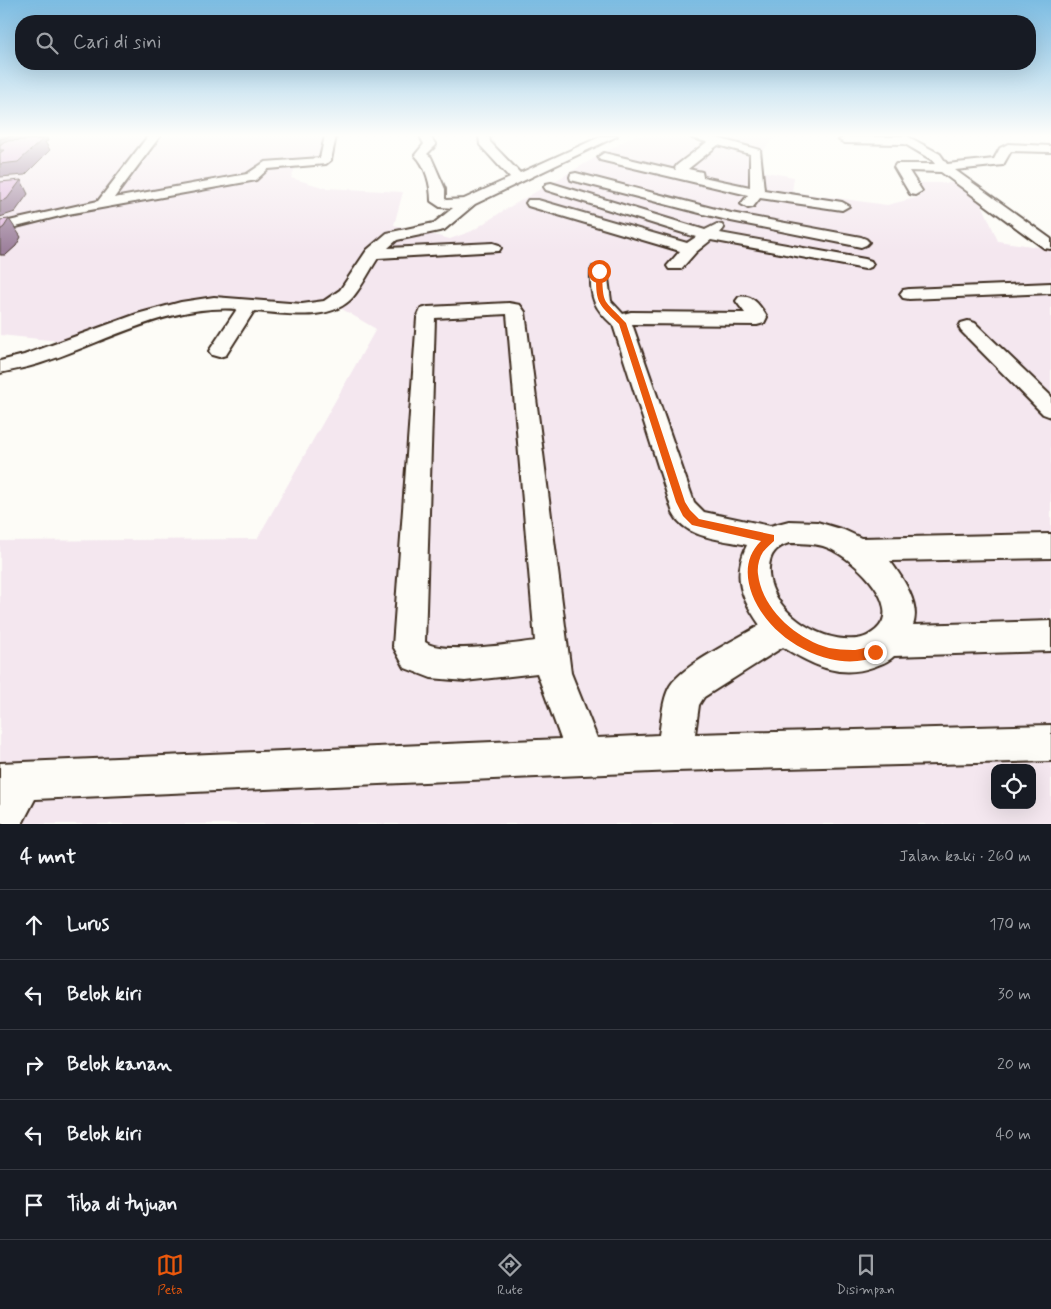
<!DOCTYPE html>
<html lang="id">
<head>
<meta charset="utf-8">
<style>
	:root { --surface:#171b24; --page:#242831; --text:#f1f3f6; --muted:#9ea1a6; --line:#363941; --accent:#ea580c }
	body { margin:0; font-family:Mynerve,sans-serif; background:var(--page); color:var(--text) }
	.controls { position:absolute; right:15px; bottom:15px; display:grid; overflow:hidden; border-radius:10px; box-shadow:0 5px 20px #0002 }
	.controls button { width:45px; height:45px; display:grid; place-items:center; padding:0; border:0; border-bottom:1px solid var(--line); background:var(--surface); color:var(--text); font:25px sans-serif }
	.stop { position:absolute; width:15px; height:15px; margin:-11px; border:4px solid #ea580c; border-radius:50%; background:#fff }
	.stop.end { background:#ea580c; border-color:#fff; box-shadow:0 1px 5px #0008 }
	.list { margin:0; padding:0; list-style:none }
	h2 { display:flex; justify-content:space-between; align-items:center; height:65px; margin:0; padding:0 20px; font-size:21px }
	h2 small { font-size:16px; font-weight:400; color:var(--muted) }
	.list li { display:grid; grid-template-columns:32px 1fr auto; gap:15px; align-items:center; box-sizing:border-box; height:70px; padding:0 20px; border-top:1px solid var(--line) }
	.list b { display:block; font-size:19px; white-space:nowrap }
	.list em { font-size:16px; font-style:normal; color:var(--muted) }
	.icon { flex:none; width:28px; height:28px; fill:none; stroke:currentColor; stroke-width:2; stroke-linecap:round; stroke-linejoin:round }
	.map { position:relative; flex:none; width:1051px; height:824px; overflow:hidden }
	.search { position:absolute; background:var(--surface); box-shadow:0 5px 20px #0002; left:15px; right:15px; top:15px; height:55px; display:flex; align-items:center; gap:12px; box-sizing:border-box; padding:0 18px; border-radius:20px; color:var(--muted); font-size:19px }
	.sheet { height:415px; background:var(--surface) }
	nav { display:flex; justify-content:space-around; align-items:center; box-sizing:border-box; height:70px; border-top:1px solid var(--line); background:var(--surface); font-size:14px; color:var(--muted) }
	nav a { display:grid; justify-items:center; gap:2px }
	nav .on { color:var(--accent) }
	.map>svg:first-child { display:block }
	.built { fill:#f4e7ef; fill-rule:evenodd }
	.lines { fill:none; stroke-linecap:round; stroke-linejoin:round }
	.minor-casing { stroke:#3b2a1e; stroke-width:4 }
	.minor { fill:#fdfcf7; fill-rule:evenodd }
	.shaded-wall { fill:#9c7f9b; stroke:#3b2a1e }
	.building { fill:#dfb6dd; stroke:#3b2a1e }
	.route { fill:#ea580c }
</style>
</head>
<body>
<div class="map">
<svg width="1051" height="824" viewBox="0 0 1051 824">
	<rect width="100%" height="100%" fill="#fdfcf7"/>
	<filter id="ink" filterUnits="userSpaceOnUse"><feTurbulence type="fractalNoise" baseFrequency=".02" numOctaves="2"/><feDisplacementMap in="SourceGraphic" scale="10" xChannelSelector="R" yChannelSelector="G"/><feConvolveMatrix kernelMatrix="1 2 1 2 8 2 1 2 1" color-interpolation-filters="sRGB"/></filter>
	<g filter="url(#ink)">
		<!-- built -->
		<path class="built" d="M0 136H335L332 163 296 166 291 178 326 188 403 192 394 225 450 239 472 231 506 209 633 136H778L772 140 758 157 755 170 794 177 792 192 887 205 919 197V183H958L982 204 998 241 1051 249V824H0V541L257 539 376 329 342 309 263 311 206 302 146 310 59 341 0 335ZM995 768H1032V805H995Z"/>
		<g class="lines">
			<defs>
				<path id="minor" d="M148 136H160L114 198 247 174 265 162 320 158 325 136H336L331 160 326 164 268 169 256 180 251 181 68 214 0 231V223L98 201Z
					M420 136H430L436 145 427 154 431 157 445 189V199L447 200 464 199 510 178 480 145 479 136H489L490 142 520 173 602 136H617L475 204 444 230 397 240 388 248 493 243 499 245 501 248 499 251 378 258C370 270 363 285 353 297 330 323 285 313 254 311L226 355 219 357 212 355 209 351 237 309C166 304 103 344 38 364 25 368 12 370 0 373V361L24 355 137 314 181 302 214 297 302 304 324 301 340 290 367 250 387 233 434 223 453 208 440 207 431 201C431 185 426 166 415 155L424 144Z
					M691 136H710L760 150 764 190 842 202 849 206 842 210 760 198 753 207 748 208 741 204 748 195 600 160 598 157 604 153 676 170 675 168 677 165 707 142 692 138ZM718 145 750 154V187L703 177 702 172 688 169Z
					M894 136H907L940 154 947 164 994 159 1000 148 1008 144 1051 146V152H1049L1011 151 1003 165 955 170 1051 239V249L1044 248 941 172 909 171 922 191 915 195 910 194 894 167 896 164H935L932 160 905 144 845 143 839 140 845 137H894Z
					M576 173 731 213 861 237 866 239 869 242 866 245 861 247 731 221 571 180 570 177 571 174Z
					M551 183 705 230 717 224 722 225 724 228 720 233 865 259 871 261 873 264 871 267 865 269 711 240 696 252 681 269H669L667 266 680 251 528 206 526 203 528 200H538L687 243 696 237 546 190 544 187 546 184Z
					M599 266 605 267 607 271 611 301 623 314 631 312 745 313 736 301 739 297C753 294 760 306 767 317L764 323 757 325 632 324 694 502 704 512 770 526 789 521 817 522 844 530 861 538 1051 534V558L890 561C902 577 921 604 913 625L1051 621V651L894 656C888 662 881 664 873 667 839 679 812 665 783 647L704 697 699 705 695 734 1051 725V761L675 771 35 799 22 824H0V763L561 739 537 673 465 681 431 678 405 668 393 646 417 318 421 309 428 307 509 303 520 305 525 312 571 673 597 738 659 735C662 719 662 700 670 686 684 664 736 640 760 625 741 598 732 577 747 545 722 539 686 539 673 513L613 325C593 307 590 297 591 271L593 267ZM507 314 535 641C513 644 441 655 425 642L435 318ZM789 543C800 543 812 543 823 546 848 553 906 604 876 630 865 639 858 640 844 639 810 637 766 604 769 567 770 554 776 547 789 543Z
					M1051 283V293L909 299 903 298 900 294 903 290 909 289Z
					M968 321 975 323 1051 396V417L1043 414 961 331 959 327 961 323Z"/>
			</defs>
			<!-- minor casing -->
			<use href="#minor" class="minor-casing"/>
			<!-- minor -->
			<use href="#minor" class="minor"/>
		</g>
		<!-- shaded-wall -->
		<path class="shaded-wall" d="M12 136H46L48 141 45 142 50 150 25 175 0 177V139Z
			M21 180 28 194 15 212 0 217V201Z
			M9 219 21 237 16 246 6 255H0V230Z"/>
		<!-- building -->
		<path class="building" d="M0 136H12L0 139Z
			M43 139 18 162 0 164V153L4 150H0V145L5 141Z
			M21 180 7 199 0 201V182Z
			M9 219 4 227 0 230V220Z"/>
	</g>
	<!-- sky -->
	<linearGradient id="sky" x2="0" y2="1"><stop stop-color="#7cbce2"/><stop offset="0.54" stop-color="#fefefb"/><stop offset="1" stop-color="#fefefb" stop-opacity="0"/></linearGradient>
	<rect width="1051" height="251" fill="url(#sky)"/>
	<!-- route -->
	<path class="route" d="M599 269 602 271C603 307 603 298 626 323L685 502 690 510 699 519 774 535V541C770 545 766 548 763 552 759 558 757 567 758 574 762 609 796 639 829 648 836 649 845 650 853 650 861 650 870 644 879 648L881 652 879 656C864 662 846 663 830 659 813 655 793 645 780 633 754 611 733 568 761 541L692 525 683 516 676 502 619 324C596 302 596 302 596 271Z"/>
</svg>
<div class="controls">
<button><svg class="icon" aria-label="locate" viewBox="0 0 24 24"><circle cx="12" cy="12" r="6"/><path d="M12 2v4M12 18v4M2 12h4M18 12h4"/></svg></button>
</div>
<div class="stop" style="left:599px;top:271px"></div>
<div class="stop end" style="left:875px;top:652px"></div>
<div class="search"><svg class="icon" aria-label="search" viewBox="0 0 24 24"><circle cx="10" cy="10" r="6"/><path d="M15 15l6 6"/></svg>Cari di sini</div>
</div>
<section class="sheet">
<h2>4 mnt<small>Jalan kaki · 260 m</small></h2>
<ul class="list">
<li><svg class="icon" aria-label="ahead" viewBox="0 0 24 24"><path d="M12 20V5M6 11l6-6 6 6"/></svg><div><b>Lurus</b></div><em>170 m</em></li>
<li><svg class="icon" aria-label="left" viewBox="0 0 24 24"><path d="M17 20v-9H6M10 6l-5 5 5 5"/></svg><div><b>Belok kiri</b></div><em>30 m</em></li>
<li><svg class="icon" aria-label="right" viewBox="0 0 24 24"><path d="M7 20v-9h11M14 6l5 5-5 5"/></svg><div><b>Belok kanan</b></div><em>20 m</em></li>
<li><svg class="icon" aria-label="left" viewBox="0 0 24 24"><path d="M17 20v-9H6M10 6l-5 5 5 5"/></svg><div><b>Belok kiri</b></div><em>40 m</em></li>
<li><svg class="icon" aria-label="arrive" viewBox="0 0 24 24"><path d="M6 21V4h12l-3 4 3 4H6"/></svg><div><b>Tiba di tujuan</b></div></li>
</ul>
</section>
<nav>
<a class="on"><svg class="icon" aria-label="map" viewBox="0 0 24 24"><path d="M3 6l6-2 6 2 6-2v14l-6 2-6-2-6 2zM9 4v14M15 6v14"/></svg>Peta</a>
<a><svg class="icon" aria-label="directions" viewBox="0 0 24 24"><path d="M12 3l9 9-9 9-9-9zM9 14v-3h6M13 9l2 2-2 2"/></svg>Rute</a>
<a><svg class="icon" aria-label="saved" viewBox="0 0 24 24"><path d="M7 4h10v16l-5-4-5 4z"/></svg>Disimpan</a>
</nav>
</body>
</html>
